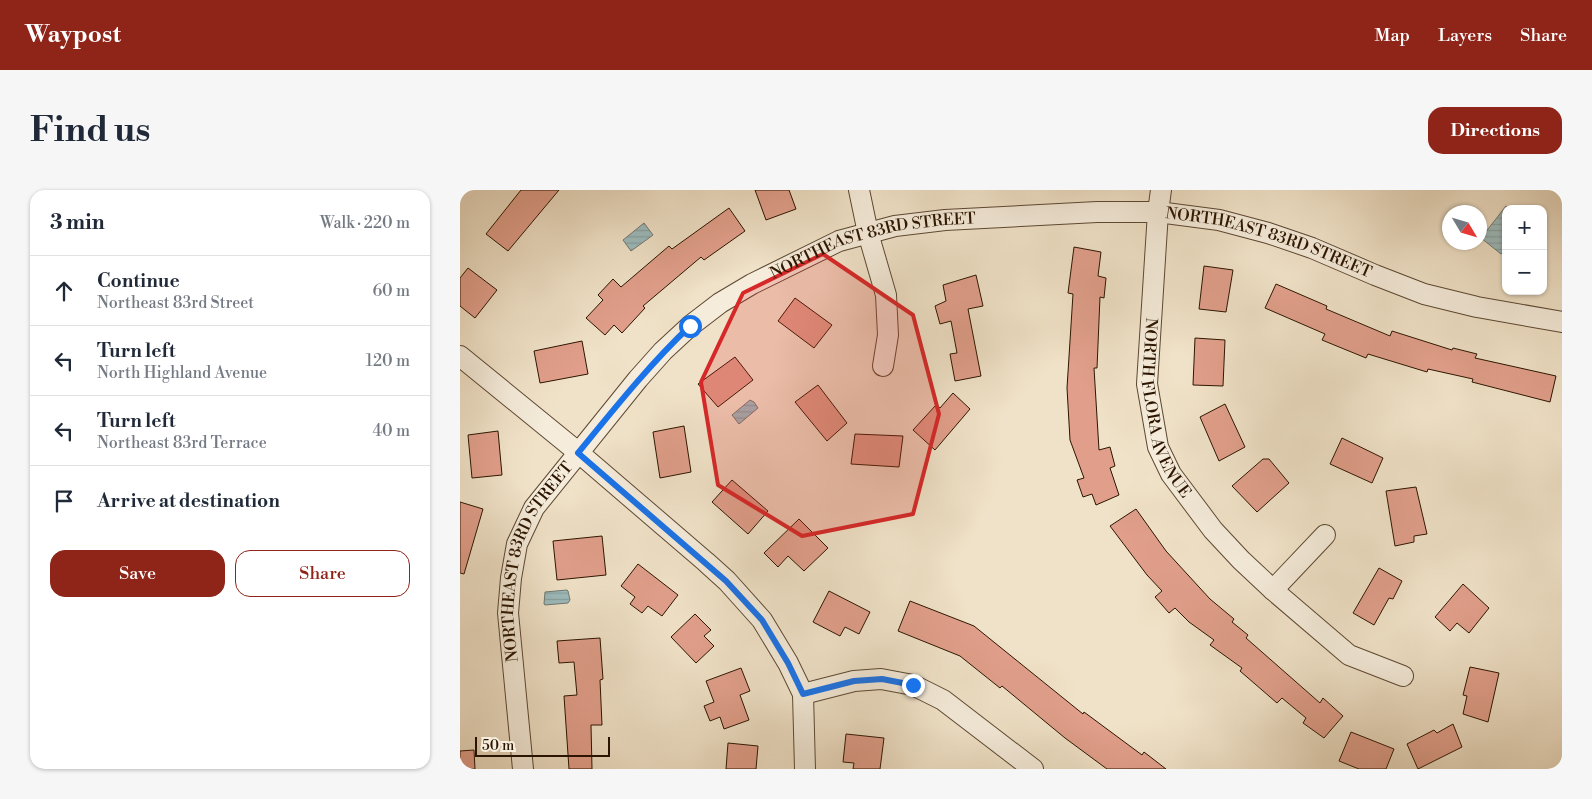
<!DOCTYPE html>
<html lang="en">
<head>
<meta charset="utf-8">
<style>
	:root { --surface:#fff; --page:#f6f6f7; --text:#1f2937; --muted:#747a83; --line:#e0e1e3; --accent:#8f2418 }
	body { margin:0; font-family:"Libre Bodoni",serif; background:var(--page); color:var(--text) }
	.controls { position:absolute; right:15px; top:15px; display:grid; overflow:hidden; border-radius:10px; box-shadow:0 1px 4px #0004 }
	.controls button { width:45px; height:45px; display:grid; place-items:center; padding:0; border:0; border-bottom:1px solid var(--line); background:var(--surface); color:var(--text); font:25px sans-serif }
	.compass { position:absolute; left:982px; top:15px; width:45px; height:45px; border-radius:50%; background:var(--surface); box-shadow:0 1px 4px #0004; rotate:128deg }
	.scale { position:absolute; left:15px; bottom:12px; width:135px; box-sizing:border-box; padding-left:5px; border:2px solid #2c1500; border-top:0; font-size:14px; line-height:18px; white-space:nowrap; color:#2c1500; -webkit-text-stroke:4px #f5ecdb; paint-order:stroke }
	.stop { position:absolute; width:15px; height:15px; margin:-11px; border:4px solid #1a73e8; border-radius:50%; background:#fff }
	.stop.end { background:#1a73e8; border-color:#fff; box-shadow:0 1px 5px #0008 }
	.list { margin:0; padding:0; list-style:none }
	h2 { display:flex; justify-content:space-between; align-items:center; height:65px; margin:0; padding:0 20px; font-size:21px }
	h2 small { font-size:16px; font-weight:400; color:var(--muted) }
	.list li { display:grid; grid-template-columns:32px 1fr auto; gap:15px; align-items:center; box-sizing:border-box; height:70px; padding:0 20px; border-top:1px solid var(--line) }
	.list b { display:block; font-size:19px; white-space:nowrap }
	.list p { margin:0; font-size:16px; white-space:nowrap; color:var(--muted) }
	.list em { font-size:16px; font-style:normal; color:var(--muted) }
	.actions { display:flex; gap:10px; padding:15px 20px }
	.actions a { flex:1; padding:11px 0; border:1px solid var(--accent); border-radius:15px; text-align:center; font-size:18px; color:var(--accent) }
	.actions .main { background:var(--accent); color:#fff }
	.icon { flex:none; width:28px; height:28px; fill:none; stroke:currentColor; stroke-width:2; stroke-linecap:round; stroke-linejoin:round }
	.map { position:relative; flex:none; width:1102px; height:579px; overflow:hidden; border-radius:15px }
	header { display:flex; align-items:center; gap:30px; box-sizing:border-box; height:70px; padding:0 25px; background:var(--accent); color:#fff }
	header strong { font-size:24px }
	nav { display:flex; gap:28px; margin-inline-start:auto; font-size:18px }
	.intro { display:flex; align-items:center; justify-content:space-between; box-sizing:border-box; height:120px; padding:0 30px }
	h1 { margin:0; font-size:35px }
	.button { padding:12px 22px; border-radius:15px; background:var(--accent); color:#fff; font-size:18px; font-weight:700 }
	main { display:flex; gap:30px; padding:0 30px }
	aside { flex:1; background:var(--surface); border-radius:15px; box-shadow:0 1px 4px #0004 }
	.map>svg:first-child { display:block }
	.water { fill:url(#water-rules); stroke:#707972 }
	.building { fill:#e19f8b; stroke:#2c1500 }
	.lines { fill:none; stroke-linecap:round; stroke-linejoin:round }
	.minor-casing { stroke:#5d4832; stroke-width:22 }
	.minor { stroke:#f5ecdb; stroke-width:20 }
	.route { stroke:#1a73e8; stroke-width:6 }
	.marked { fill:#d62828; fill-opacity:0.2; stroke:#d62828; stroke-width:4; stroke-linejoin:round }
	.labels { text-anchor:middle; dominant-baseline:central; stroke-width:4.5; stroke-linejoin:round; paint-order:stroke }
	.street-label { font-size:16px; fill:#2c1500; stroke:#f5ecdb }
</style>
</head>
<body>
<header>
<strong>Waypost</strong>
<nav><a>Map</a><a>Layers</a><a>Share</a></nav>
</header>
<div class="intro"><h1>Find us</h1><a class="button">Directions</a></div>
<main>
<aside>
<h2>3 min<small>Walk · 220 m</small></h2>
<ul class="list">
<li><svg class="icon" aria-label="ahead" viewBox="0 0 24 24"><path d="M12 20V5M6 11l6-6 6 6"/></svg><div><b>Continue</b><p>Northeast 83rd Street</p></div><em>60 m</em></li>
<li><svg class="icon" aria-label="left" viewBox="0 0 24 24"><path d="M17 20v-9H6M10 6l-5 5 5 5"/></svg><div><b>Turn left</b><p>North Highland Avenue</p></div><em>120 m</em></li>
<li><svg class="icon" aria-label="left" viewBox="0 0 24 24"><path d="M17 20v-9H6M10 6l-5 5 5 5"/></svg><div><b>Turn left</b><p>Northeast 83rd Terrace</p></div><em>40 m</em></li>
<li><svg class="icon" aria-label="arrive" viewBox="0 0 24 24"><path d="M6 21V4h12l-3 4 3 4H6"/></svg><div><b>Arrive at destination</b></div></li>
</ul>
<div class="actions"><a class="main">Save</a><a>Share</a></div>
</aside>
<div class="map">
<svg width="1102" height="579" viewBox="0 0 1102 579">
	<defs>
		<pattern id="water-rules" width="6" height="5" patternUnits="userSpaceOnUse" patternTransform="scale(1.25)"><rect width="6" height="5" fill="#9dbcbe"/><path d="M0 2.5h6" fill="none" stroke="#87a1a2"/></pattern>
	</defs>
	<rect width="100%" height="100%" fill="#f0e2c8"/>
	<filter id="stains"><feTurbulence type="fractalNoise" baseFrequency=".004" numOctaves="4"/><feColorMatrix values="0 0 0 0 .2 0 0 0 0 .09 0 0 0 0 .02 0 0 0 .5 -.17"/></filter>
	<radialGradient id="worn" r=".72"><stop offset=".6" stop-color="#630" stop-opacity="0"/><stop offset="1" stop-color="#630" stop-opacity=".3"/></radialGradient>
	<!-- water -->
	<path class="water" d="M1046 16 1050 19H1046V58L1041 64 1021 48Z
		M184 33 193 45 171 61 163 50Z
		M290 210 294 212 298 218 279 234 272 225Z
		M107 400 108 401 110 410 108 413 85 415 84 414 85 402Z"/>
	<!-- building -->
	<path class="building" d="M61 0H99L48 61 26 44Z
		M295 0H329L336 19 306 30Z
		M269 18 285 41 244 70 241 67 183 116 185 118 162 143 154 135 145 145 126 128 143 110 138 105 153 89 161 97 209 56 212 59Z
		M614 57 641 62 638 86 646 88 644 108 640 107 637 178H634L639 260 650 257 655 276 650 278 659 305 636 315 632 304 623 307 617 290 624 288 610 250 607 198 613 104 608 103Z
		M744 76 773 80 766 122 739 119Z
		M8 78 37 100 15 128 0 116V88Z
		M516 85 523 116 508 119 521 186 495 191 490 164 497 163 491 131 480 134 475 116 486 111 483 95Z
		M816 94 867 116 866 119 930 146 932 141 992 160 993 158 1017 164 1015 168 1096 186 1090 212 1012 192 1013 189 968 179 967 182 908 164 906 168 862 150 865 144 805 118Z
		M335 108 372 135 354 158 318 131Z
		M735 148 765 150 763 196 733 195Z
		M122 151 128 184 80 193 74 161Z
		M275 167 293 190 258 217 238 194Z
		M358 195 387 233 367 251 335 212Z
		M493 203 510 219 475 260 453 240 476 215 480 218Z
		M765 214 785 257 759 271 740 227Z
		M224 236 231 282 200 288 193 242Z
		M38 241 42 285 12 288 8 245Z
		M395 244 443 246 439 277 391 274Z
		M882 248 923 268 912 293 870 274Z
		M803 269H809L829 293 797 322 772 296Z
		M272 290 308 321 288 344 252 312Z
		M956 297 967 344 954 346V352L935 356 926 301Z
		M0 312 23 319 4 384 0 383Z
		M676 319 706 361 750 409 774 429 772 432 788 445 786 448 860 513 863 508 883 526 864 548 843 533 846 528 822 508 817 513 780 481 782 478 750 455 754 450 729 432 715 418 709 423 695 407 702 401 687 385 650 336Z
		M339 329 368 358 344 381 328 366 318 377 304 363Z
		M142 346 146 385 97 390 93 351Z
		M178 374 218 405 202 426 188 416 182 423 170 414 175 407 161 396Z
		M919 378 942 391 933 409 929 408 914 435 893 423Z
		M1003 394 1029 418 1009 443 997 433 990 441 975 427Z
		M369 401 410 422 399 444 385 437 380 446 353 432Z
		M450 411 514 436 623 524 624 522 682 565 684 562 706 579H647L605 548 542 496 540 498 500 466 438 441Z
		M235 424 251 440 244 446 254 456 236 473 211 447Z
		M140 448 143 489 140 490 142 535H131L132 579H109L104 506 117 505 114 472 99 473 97 451Z
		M1010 477 1039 483 1028 532 1003 524 1007 506 1003 505Z
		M281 478 290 501 280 505 289 530 264 539 260 527 250 531 244 516 254 512 246 491Z
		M993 534 1002 557 958 579 947 554 974 540 977 543Z
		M891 542 934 559 926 579H899L879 571Z
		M386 544 424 548 420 579H393L394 573 383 572Z
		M268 553 298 556 296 579H266Z
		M14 560 15 579H0V561Z"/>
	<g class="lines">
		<defs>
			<g id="minor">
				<path d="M399 0 408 43 426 105 428 145 423 176"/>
				<path id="s1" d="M701 0 698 22 687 194 698 257 711 284 753 340 781 370 813 400 889 465 943 486"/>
				<path d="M0 166 119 263 246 372 267 391 302 430 328 473 343 504 345 579"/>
				<path d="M813 400 865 345"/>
				<path d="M343 504 394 491 421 489 453 495 483 510 573 579"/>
				<path id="s2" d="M63 579 48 423 51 388 57 354 74 318 178 189 203 161 230 136 260 113 292 94 379 51 435 36 485 30 637 22H698L759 30 808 43 852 58 915 85 964 104 1017 117 1102 132"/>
			</g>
		</defs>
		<!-- minor casing -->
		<use href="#minor" class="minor-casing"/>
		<!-- minor -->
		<use href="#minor" class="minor"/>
	</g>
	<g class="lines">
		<!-- route -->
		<path class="route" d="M230 136C189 175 154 219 118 263L266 391 302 430 328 473 343 504 394 491 422 489 453 495"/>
	</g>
	<!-- marked area -->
	<path class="marked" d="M363 64 453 125 479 224 453 324 342 346 258 295 241 192 283 103Z"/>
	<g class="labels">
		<!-- street labels -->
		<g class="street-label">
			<text stroke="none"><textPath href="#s2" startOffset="1115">NORTHEAST 83RD STREET</textPath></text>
			<text stroke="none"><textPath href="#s2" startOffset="710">NORTHEAST 83RD STREET</textPath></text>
			<text stroke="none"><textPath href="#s1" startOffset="222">NORTH FLORA AVENUE</textPath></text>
			<text stroke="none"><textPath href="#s2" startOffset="215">NORTHEAST 83RD STREET</textPath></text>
		</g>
	</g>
	<rect width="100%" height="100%" filter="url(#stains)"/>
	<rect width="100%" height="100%" fill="url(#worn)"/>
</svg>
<div class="controls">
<button>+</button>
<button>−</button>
</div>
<svg class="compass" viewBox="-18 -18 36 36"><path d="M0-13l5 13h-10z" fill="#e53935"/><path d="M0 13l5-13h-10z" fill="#747a83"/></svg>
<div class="scale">50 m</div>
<div class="stop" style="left:230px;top:136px"></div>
<div class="stop end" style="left:453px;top:495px"></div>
</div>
</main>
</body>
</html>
